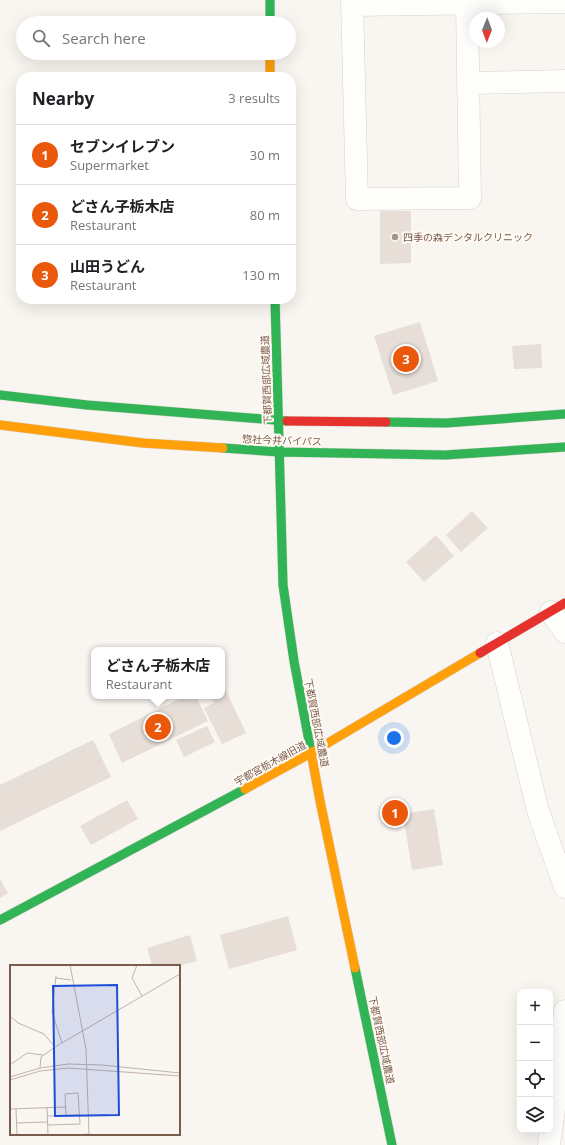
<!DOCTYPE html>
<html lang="en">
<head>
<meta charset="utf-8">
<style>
	:root { --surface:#fff; --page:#f6f6f6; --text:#202124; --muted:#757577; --line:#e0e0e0; --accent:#ea580c }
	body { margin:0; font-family:"Open Sans","Noto Sans JP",sans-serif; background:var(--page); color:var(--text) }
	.controls { position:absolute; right:12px; bottom:12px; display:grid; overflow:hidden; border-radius:8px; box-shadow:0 4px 16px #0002 }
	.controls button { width:36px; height:36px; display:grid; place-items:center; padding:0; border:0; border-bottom:1px solid var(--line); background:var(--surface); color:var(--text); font:20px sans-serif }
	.compass { position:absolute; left:469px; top:12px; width:36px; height:36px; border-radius:50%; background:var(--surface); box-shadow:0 4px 16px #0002; rotate:181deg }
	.you { position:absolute; left:394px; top:738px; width:14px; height:14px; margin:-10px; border:3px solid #fff; border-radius:50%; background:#1a73e8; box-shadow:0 0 0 6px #1a73e833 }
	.badge { display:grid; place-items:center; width:26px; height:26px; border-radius:50%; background:var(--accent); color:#fff; font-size:13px; font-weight:700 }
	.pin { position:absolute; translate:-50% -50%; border:2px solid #fff; box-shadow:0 1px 4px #0006 }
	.popup { position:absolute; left:91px; top:647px; width:134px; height:52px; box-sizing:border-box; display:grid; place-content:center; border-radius:8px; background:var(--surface); filter:drop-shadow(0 1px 3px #0005); font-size:13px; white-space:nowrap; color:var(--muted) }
	.popup b { font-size:15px; color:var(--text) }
	.popup::after { content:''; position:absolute; left:50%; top:100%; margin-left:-8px; border:8px solid transparent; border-top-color:var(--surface) }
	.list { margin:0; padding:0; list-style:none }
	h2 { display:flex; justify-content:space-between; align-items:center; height:52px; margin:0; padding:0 16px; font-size:17px }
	h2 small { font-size:13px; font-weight:400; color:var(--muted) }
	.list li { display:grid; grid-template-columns:26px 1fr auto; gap:12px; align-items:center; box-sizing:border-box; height:60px; padding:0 16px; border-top:1px solid var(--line) }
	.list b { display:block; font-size:15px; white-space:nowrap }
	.list p { margin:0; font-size:13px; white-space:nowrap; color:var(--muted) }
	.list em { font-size:13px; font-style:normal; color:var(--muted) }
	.icon { flex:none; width:22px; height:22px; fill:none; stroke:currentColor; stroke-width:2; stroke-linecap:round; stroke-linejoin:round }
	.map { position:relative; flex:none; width:565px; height:1145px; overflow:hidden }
	.search { position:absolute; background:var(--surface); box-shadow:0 4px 16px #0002; left:16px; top:16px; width:280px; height:44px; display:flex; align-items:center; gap:10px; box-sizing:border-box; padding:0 14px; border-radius:22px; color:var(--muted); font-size:15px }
	.panel { position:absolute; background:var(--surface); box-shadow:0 4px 16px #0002; left:16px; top:72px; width:280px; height:232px; border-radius:16px }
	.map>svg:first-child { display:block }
	.building { fill:#e6ded7 }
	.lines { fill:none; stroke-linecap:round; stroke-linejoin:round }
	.street-casing { stroke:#d7d1cb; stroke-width:23 }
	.fast-casing { stroke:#d9d2cb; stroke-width:10 }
	.slow-casing { stroke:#d9d2cb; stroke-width:10 }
	.jam-casing { stroke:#d9d2cb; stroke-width:10 }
	.street { stroke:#fefefd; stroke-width:22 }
	.fast { stroke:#30b455; stroke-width:9 }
	.slow { stroke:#ff9f0a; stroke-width:9 }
	.jam { stroke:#e5322d; stroke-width:9 }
	.poi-dot { fill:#a69286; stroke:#fffaf3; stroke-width:1.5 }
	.labels { text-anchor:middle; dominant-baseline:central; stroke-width:4; stroke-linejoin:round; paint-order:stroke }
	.poi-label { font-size:10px; fill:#7a5c4d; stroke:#fffaf3; text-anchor:start }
	.street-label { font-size:10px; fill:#7a5c4d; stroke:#fffaf3 }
	.inset-road { fill:none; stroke:#c2b3aa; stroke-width:1 }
	.view { fill:#1d4ed8; fill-opacity:0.15; stroke:#1d4ed8; stroke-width:2 }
	.inset-edge { fill:none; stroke:#7a5c4d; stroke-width:2 }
</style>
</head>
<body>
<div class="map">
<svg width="565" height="1145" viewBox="0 0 565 1145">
	<rect width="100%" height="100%" fill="#f9f5f0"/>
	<!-- building -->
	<path class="building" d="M380 211H411V263L380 264Z
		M420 322 438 381 393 395 374 336Z
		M541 344 542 368 514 369 512 346Z
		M472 511 488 528 461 552 446 535Z
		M436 535 454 556 424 582 406 562Z
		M222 682 246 733 222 744 204 708 214 703 211 696H222Z
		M185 696H196L208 721 122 763 109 734Z
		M207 726 215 742 184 757 176 740Z
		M93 740 111 777 0 831V785Z
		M127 800 138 819 91 845 80 826Z
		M434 809 443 865 412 870 403 814Z
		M0 879 8 893 0 898Z
		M288 916 297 950 229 969 220 935Z
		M190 935 197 961 178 966H152L147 948Z"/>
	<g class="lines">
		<defs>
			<path id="street" d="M352 0 357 199 470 198 467 3
				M353 5 565 2
				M468 83 565 81
				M551 612 565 632
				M497 643 538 811 565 887
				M549 1145 558 1079 565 1011"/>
			<path id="fast" d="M270 0V23
				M275 299 283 585 294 661 311 752
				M0 395 87 405 287 421
				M386 422 446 423 565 414
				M223 448 279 452 445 455 565 447
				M0 920 245 789
				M355 968 392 1145"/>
			<path id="slow" d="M270 53V77
				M0 425 143 443 223 448
				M311 752 320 801 355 968
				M245 789 311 753 480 653"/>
			<path id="jam" d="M287 421 386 422
				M480 653 565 603"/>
		</defs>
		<!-- street casing -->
		<use href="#street" class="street-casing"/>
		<!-- fast casing -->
		<use href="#fast" class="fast-casing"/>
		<!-- slow casing -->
		<use href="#slow" class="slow-casing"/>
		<!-- jam casing -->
		<use href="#jam" class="jam-casing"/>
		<!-- street -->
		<use href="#street" class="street"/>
		<!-- fast -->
		<use href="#fast" class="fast"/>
		<!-- slow -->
		<use href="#slow" class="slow"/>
		<!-- jam -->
		<use href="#jam" class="jam"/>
	</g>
	<!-- markers -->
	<circle class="poi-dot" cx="395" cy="237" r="4"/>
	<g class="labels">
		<!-- poi labels -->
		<g class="poi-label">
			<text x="403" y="237">四季の森デンタルクリニック</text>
		</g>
		<!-- street labels -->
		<g class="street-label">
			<text transform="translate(266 380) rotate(-92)">下都賀西部広域農道</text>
			<text transform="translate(282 440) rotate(2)">惣社今井バイパス</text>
			<text transform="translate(317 723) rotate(79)">下都賀西部広域農道</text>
			<text transform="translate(270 763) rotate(-29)">宇都宮栃木線旧道</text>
			<text transform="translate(382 1040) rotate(78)">下都賀西部広域農道</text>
		</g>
	</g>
	<!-- overview -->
	<g transform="translate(10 965)">
		<rect width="170" height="170" fill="#f9f5f0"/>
		<path class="inset-road" d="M60 0 76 84 79 170M127 0 122 13 132 31M46 11 42 47 52 78M46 13 61 15M0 51 8 58 34 69 45 82M0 100 17 88 33 90M30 103 31 92 45 82 170 9M0 112 30 103 58 99 92 100 170 108M0 115 30 106 58 103 170 111M37 142 38 170M0 144 56 142M6 144 7 170M37 151 69 150M7 158 37 157M37 160 70 159 68 128 55 129 56 151M64 170 79 169"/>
		<path class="view" d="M107 20 109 150 45 151 43 21Z"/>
		<rect width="170" height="170" class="inset-edge"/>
	</g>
</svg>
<div class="controls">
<button>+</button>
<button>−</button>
<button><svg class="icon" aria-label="locate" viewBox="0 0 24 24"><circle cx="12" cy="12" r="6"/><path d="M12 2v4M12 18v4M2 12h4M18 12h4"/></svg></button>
<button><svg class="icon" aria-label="layers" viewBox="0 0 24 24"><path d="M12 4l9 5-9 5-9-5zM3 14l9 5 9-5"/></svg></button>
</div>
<svg class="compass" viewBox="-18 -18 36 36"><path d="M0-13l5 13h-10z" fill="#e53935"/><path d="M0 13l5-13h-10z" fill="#757577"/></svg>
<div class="you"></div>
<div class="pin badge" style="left:395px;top:813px">1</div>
<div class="pin badge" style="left:158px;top:727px">2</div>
<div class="popup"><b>どさん子栃木店</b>Restaurant</div>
<div class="pin badge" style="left:406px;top:359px">3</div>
<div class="search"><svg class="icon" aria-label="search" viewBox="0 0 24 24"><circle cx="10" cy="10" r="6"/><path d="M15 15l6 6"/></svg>Search here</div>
<section class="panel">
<h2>Nearby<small>3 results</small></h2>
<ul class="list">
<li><span class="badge">1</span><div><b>セブンイレブン</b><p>Supermarket</p></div><em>30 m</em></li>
<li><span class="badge">2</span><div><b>どさん子栃木店</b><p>Restaurant</p></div><em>80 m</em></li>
<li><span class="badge">3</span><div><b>山田うどん</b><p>Restaurant</p></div><em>130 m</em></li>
</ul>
</section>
</div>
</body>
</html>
